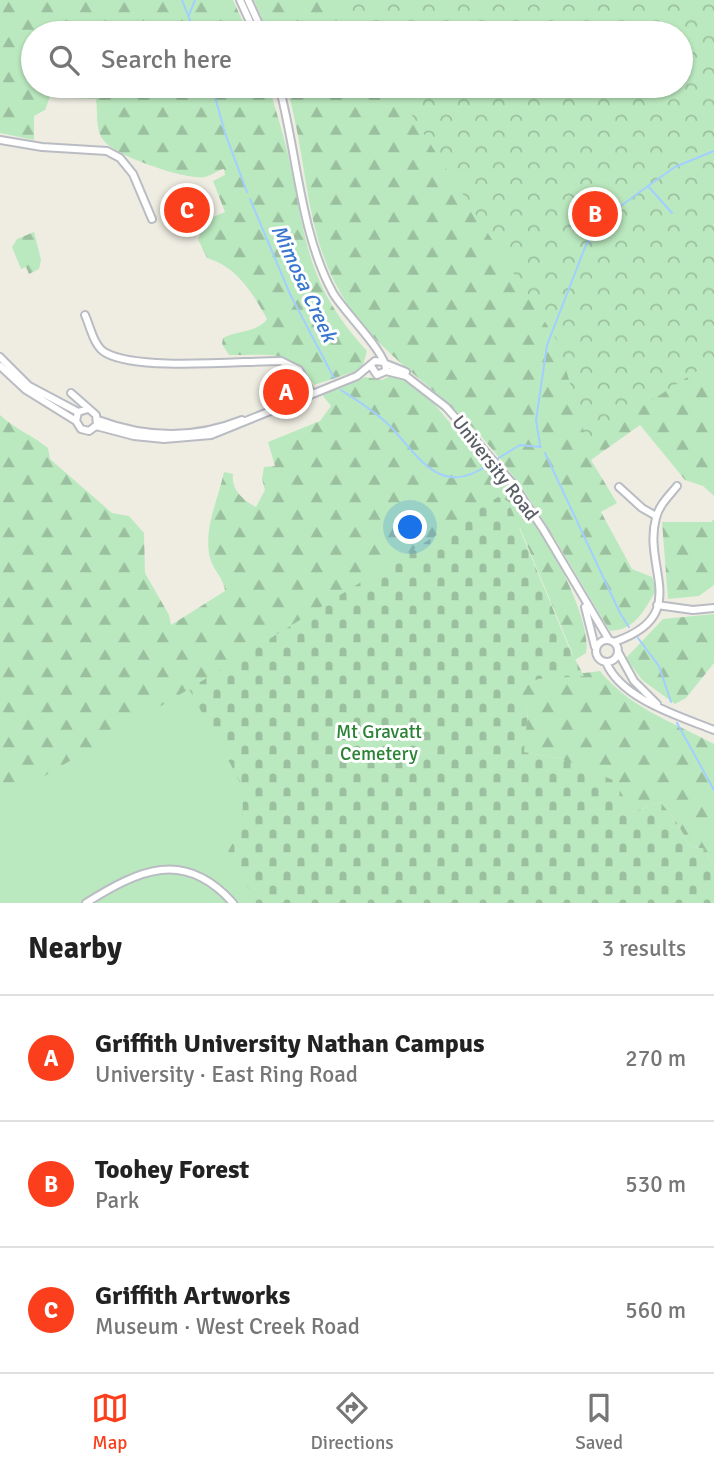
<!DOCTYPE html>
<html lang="en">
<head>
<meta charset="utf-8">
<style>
	:root { --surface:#fff; --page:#f2f2f2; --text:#222; --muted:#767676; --line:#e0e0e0; --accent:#fb3e1b }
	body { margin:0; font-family:Signika,sans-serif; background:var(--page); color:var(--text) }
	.you { position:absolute; left:411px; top:528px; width:24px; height:24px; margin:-18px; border:5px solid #fff; border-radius:50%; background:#1a73e8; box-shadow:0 0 0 10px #1a73e833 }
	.badge { display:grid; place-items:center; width:46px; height:46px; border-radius:50%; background:var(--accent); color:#fff; font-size:23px; font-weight:700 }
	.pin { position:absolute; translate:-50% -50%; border:4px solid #fff; box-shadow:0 2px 7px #0006 }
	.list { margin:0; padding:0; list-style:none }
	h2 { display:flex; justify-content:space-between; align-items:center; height:91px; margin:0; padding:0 28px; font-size:30px }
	h2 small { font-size:23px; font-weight:400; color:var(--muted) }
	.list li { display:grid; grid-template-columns:46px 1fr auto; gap:21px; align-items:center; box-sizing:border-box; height:126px; padding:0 28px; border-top:2px solid var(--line) }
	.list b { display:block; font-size:26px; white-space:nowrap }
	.list p { margin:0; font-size:23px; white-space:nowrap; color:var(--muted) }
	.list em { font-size:23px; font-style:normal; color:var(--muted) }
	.icon { flex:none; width:38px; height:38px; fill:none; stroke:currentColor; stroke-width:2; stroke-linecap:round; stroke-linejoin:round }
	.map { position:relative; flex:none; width:714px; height:903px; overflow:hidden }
	.search { position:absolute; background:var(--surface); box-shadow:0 2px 5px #0004; left:21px; right:21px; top:21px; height:77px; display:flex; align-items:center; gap:18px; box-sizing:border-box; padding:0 24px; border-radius:38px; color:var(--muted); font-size:26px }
	.sheet { height:469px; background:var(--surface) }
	nav { display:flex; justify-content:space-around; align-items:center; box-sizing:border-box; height:98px; border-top:2px solid var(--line); background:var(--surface); font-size:19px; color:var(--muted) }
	nav a { display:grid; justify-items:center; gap:4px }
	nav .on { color:var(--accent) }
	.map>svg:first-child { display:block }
	.forest { fill:url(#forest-firs) }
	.cemetery { fill:url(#cemetery-stones) }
	.park { fill:url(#park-crowns) }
	.pitch { fill:#bbe9bf }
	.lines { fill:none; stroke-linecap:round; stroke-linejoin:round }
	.stream { stroke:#a2cfff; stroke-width:2 }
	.minor-casing { stroke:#babcc3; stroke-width:10 }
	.minor { stroke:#fff; stroke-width:6 }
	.labels { text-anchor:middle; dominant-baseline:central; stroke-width:6; stroke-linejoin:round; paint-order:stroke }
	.street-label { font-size:19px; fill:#5a5e65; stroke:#fff }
	.park-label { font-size:19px; fill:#2b8336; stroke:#fff }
	.water-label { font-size:21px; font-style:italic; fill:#3876cf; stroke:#fff }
</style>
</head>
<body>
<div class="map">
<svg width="714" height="903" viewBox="0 0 714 903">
	<defs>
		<pattern id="forest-firs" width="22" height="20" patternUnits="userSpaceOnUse" patternTransform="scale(1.75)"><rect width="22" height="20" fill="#bbe9bf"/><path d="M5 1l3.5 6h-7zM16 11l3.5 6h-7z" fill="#9bc09f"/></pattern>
		<pattern id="cemetery-stones" width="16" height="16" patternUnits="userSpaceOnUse" patternTransform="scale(1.75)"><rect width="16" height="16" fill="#bbe9bf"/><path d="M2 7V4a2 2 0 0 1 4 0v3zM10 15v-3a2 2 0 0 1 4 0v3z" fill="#9bc09f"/></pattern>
		<pattern id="park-crowns" width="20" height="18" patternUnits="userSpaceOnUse" patternTransform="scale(1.75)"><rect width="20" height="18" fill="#bbe9bf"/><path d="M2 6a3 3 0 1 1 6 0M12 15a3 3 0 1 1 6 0" fill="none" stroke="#9bc09f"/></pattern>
	</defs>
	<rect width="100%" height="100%" fill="#efede2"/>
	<!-- forest -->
	<path class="forest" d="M0 0H233L248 33H33V86H269C276 112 285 138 290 164 307 245 308 286 367 351L362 369 314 385C287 347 272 356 229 355L222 344 223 338C237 330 257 333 267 319 252 292 237 267 207 258L198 239 202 231 198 223 225 212 213 181 225 175 224 169C217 170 212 176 204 177 185 180 116 156 104 141 95 130 98 112 96 99L50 97 45 110 34 116V140L0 133Z
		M254 0H714V496L703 486 685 480 640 425 591 460 617 503 601 512 632 569 652 577 656 590C644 611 635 630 610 631 569 564 531 491 478 433 428 378 367 349 334 281 304 221 306 149 286 86H681V33H268Z
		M34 232 41 260 39 269 29 274 26 267 21 269 12 247 17 239Z
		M390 376C421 378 446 421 465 440 482 457 499 472 514 490 538 521 593 616 586 653L575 660 520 528 245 785 260 903H242L0 825V415C15 429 32 435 48 448L50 459 112 513 129 516 144 533 145 573 169 615 171 625 225 591C225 580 213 570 210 558 203 529 218 500 224 472L233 474C231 490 243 500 256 507L265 490 262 479 264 467 275 466 268 442 320 421 331 406 323 396 325 394 365 377 382 380Z
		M714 519V585L699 596 668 599 662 522H711Z
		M714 614V663L686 698 675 704 642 680 626 658 663 619Z
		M600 671C630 708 673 722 714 744V866L704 849 690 846 674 818 660 802 633 812 562 759 523 752 528 711 517 691 538 679Z"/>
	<!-- cemetery -->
	<path class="cemetery" d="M498 497 508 501 570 650 584 676 538 679 518 691 528 711 524 752 562 759 613 780 633 812 660 802 674 818 690 846 704 849 714 866V903H256L228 851 242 827 243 787 189 689Z"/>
	<!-- park -->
	<path class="park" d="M338 0H714V360L587 442 558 342 393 86H681V33H359Z"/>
	<!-- pitch -->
	<path class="pitch" d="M189 689 243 788 242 827 228 851 256 903H0V803Z"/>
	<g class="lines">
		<!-- stream -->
		<path class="stream" d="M182 0 195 33
			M189 15 195 0
			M212 86 225 133 247 192
			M648 186 672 213
			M250 199 290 294 334 378
			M341 390C358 401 376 412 390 426 420 458 440 498 488 465
			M540 445 536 420 547 345 586 245 618 208 648 186 675 167 714 151
			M545 453 620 613 629 627
			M497 459 520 445 541 447
			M638 638 659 666 671 702
			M677 723 714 790"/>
		<defs>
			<path id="minor" d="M240 0 255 33
				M248 0 263 33
				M279 86C297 152 300 233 333 293 344 312 388 354 386 371
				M0 140 42 147 107 151 120 158 133 174 152 219
				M85 315C90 326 94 347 106 353 139 371 240 361 281 361L299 370 312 394
				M0 357 29 386 78 412
				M386 364 406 372
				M0 366 26 390 76 421
				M371 366 377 375 386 371 406 376 446 407 478 443 513 484 543 529 609 640
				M71 393 96 415 97 425 89 431 81 429 76 421 78 412 88 409
				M98 420C146 438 195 439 242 420
				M96 426 134 436 164 439 211 435 357 376 375 361 384 362
				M619 487 642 508 656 516
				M657 605 693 610 714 608
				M585 607 595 647
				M596 651a11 11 0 1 1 22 0a11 11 0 1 1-22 0Z
				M614 642C693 615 642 568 656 518 659 505 669 496 677 486
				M618 652 634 681 657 704
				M606 662C621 699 679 716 714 730
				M86 903C139 870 184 848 233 903"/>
		</defs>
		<!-- minor casing -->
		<use href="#minor" class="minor-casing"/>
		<!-- minor -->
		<use href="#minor" class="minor"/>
	</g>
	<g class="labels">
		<!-- street labels -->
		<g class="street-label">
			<text transform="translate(495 468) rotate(52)">University Road</text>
		</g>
		<!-- park labels -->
		<g class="park-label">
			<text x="379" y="732">Mt Gravatt<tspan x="379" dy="22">Cemetery</tspan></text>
		</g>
		<!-- water labels -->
		<g class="water-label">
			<text transform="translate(304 283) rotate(65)">Mimosa Creek</text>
		</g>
	</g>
</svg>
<div class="you"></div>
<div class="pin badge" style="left:286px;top:392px">A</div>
<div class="pin badge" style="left:595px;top:214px">B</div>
<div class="pin badge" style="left:187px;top:210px">C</div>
<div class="search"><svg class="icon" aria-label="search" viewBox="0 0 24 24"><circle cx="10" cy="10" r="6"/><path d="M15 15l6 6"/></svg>Search here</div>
</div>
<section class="sheet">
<h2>Nearby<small>3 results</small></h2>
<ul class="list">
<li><span class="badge">A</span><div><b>Griffith University Nathan Campus</b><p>University · East Ring Road</p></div><em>270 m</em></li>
<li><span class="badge">B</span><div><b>Toohey Forest</b><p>Park</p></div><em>530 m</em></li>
<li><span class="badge">C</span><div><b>Griffith Artworks</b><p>Museum · West Creek Road</p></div><em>560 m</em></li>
</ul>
</section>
<nav>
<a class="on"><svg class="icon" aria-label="map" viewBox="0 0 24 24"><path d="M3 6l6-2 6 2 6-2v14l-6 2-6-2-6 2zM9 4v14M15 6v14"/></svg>Map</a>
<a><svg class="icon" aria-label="directions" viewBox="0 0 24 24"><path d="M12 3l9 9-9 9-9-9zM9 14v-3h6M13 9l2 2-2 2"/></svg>Directions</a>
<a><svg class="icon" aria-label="saved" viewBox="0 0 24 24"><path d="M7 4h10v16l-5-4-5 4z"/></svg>Saved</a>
</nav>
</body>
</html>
